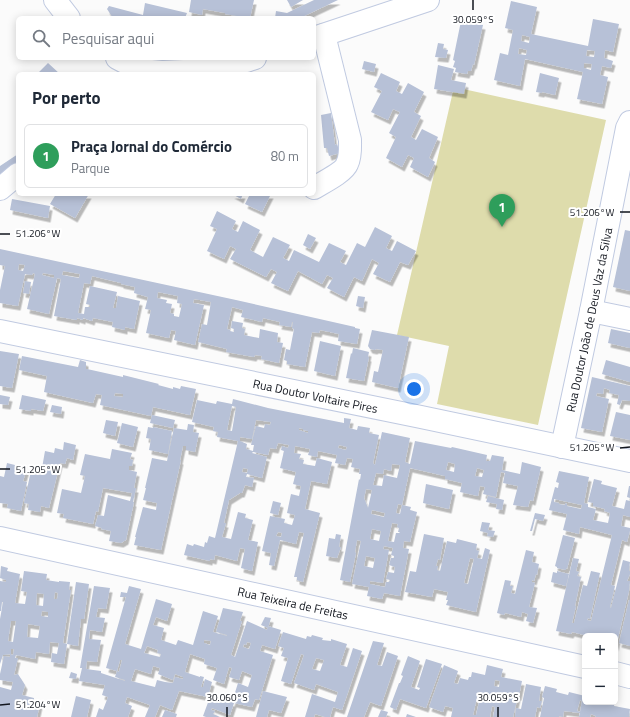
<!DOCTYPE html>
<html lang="pt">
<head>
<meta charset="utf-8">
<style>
	:root { --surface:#fff; --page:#f6f6f7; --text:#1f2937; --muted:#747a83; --line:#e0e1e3; --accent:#0f766e }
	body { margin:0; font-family:"Titillium Web",sans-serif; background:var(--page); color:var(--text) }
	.controls { position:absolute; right:12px; bottom:12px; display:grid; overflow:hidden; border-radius:6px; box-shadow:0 2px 10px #0003 }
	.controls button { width:36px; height:36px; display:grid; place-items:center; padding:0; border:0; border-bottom:1px solid var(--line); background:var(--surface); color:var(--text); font:20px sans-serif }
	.you { position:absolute; left:414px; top:389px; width:14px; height:14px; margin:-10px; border:3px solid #fff; border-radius:50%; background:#1a73e8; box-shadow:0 0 0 6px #1a73e833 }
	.badge { display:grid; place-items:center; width:26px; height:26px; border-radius:50%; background:var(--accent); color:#fff; font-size:13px; font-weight:700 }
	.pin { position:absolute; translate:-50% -33px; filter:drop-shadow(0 1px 2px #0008) }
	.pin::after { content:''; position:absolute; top:21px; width:14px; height:12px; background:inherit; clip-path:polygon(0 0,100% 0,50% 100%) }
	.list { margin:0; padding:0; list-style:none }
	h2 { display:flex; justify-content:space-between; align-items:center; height:52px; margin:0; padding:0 16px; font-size:17px }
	h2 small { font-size:13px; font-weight:400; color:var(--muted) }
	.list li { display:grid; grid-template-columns:26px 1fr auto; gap:12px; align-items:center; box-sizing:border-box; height:64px; margin:0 8px 8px; padding:0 8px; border:1px solid var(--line); border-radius:6px }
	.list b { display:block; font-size:15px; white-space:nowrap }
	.list p { margin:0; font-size:13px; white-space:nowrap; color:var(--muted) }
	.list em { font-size:13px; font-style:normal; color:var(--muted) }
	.icon { flex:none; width:22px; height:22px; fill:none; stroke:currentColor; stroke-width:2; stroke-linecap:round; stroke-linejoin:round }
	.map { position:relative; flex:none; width:630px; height:717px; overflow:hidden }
	.search { position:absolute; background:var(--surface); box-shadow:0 2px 10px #0003; left:16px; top:16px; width:300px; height:44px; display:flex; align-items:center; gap:10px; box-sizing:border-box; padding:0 14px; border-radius:6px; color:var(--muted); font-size:15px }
	.panel { position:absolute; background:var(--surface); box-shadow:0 2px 10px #0003; left:16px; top:72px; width:300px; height:124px; border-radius:6px }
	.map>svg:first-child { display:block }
	.green { fill:#dedcac }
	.building { fill:#b7c1d7; fill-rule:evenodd; filter:url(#shadow) }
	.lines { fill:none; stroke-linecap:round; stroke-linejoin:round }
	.minor-casing { stroke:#c0cae1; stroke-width:24 }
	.minor { stroke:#fff; stroke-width:22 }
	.ticks { fill:none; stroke:#12161e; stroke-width:1.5 }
	.labels { text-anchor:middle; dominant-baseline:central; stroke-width:4; stroke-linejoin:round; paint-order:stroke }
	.street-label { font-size:12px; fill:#12161e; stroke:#fff }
	.ticks-label { font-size:10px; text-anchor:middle; fill:#12161e; stroke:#fff; stroke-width:4; stroke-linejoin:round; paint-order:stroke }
</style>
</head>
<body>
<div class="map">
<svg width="630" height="717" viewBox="0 0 630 717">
	<defs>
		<filter id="shadow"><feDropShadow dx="2.5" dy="4.5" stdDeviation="0" flood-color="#0004"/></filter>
	</defs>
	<rect width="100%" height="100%" fill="#fbfbfb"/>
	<!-- green -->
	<path class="green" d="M454 87 606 120 538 425 437 404 449 346 397 335Z"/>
	<!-- building -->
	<path class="building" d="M191 0H254L250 18H236L237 16 225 14V13L203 9 202 15 189 12Z
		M287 0H303L291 7Z
		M314 0H338L300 18H275L276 11 287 13Z
		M511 1 537 7 531 34 588 46 593 19 619 24 613 52 605 50 604 58 613 61 611 68 602 66 600 75 608 77 602 104 577 99 583 72 525 59 520 86 494 80 500 53 508 55 513 30 505 28ZM522 35 530 37 529 43 521 41ZM519 48 527 50 526 55 518 54ZM587 50 595 51 594 57 586 56ZM584 63 592 64 591 70 584 68Z
		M145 3 187 13 185 18H113L107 9 109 6 143 15Z
		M470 18 477 20 476 24 483 25 474 65 473 64 471 71H468L467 74 455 72 456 68 453 67 455 61 453 60 461 21 469 23Z
		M438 43 444 44 443 49 448 50 446 58 435 57Z
		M364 61 376 64 374 72 362 69Z
		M48 63 60 74H37Z
		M438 65 454 69 451 80 466 83 464 94 434 89 436 77 441 78 436 77Z
		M381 73 400 82 396 91 402 94 408 83 424 92 414 112 421 116 411 137 416 140 422 129 438 137 429 158 435 162 428 177 410 167 414 158 408 155 402 167 386 158 396 137 389 133 400 112 393 109 388 120 371 112 382 91 374 87Z
		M540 73 559 78 555 95 542 92V93L536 92Z
		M331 113 335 145 337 144 340 153 329 156 327 148H324L321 115Z
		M18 154V167L0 178V166Z
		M56 194H89L75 218 50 204Z
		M232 194H243L241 199Z
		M250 194H271L262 212 245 204Z
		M12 199 50 206 48 218 10 210Z
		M217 211 236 221 232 229 238 232 243 221 260 230 250 250 263 257 273 237 290 245 283 258 289 261 294 250 319 262 329 243 346 251 340 262 346 265 357 243 365 247 375 227 392 236 386 248 392 251 397 241 416 251 408 265 400 262 390 282 373 274 379 263 372 259 362 281 354 277 344 297 327 288 333 278 327 275 322 284 298 271 288 291 271 283 277 272 271 269 266 277 230 259 236 249 230 246 224 259 207 251 217 229 210 226Z
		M625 230 630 231V291L613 287Z
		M308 234 316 238 310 249 303 245Z
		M0 249 236 300 355 327V328L360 329 357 344 338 341 339 334 320 330 319 333 312 332 305 367 287 364V361L284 360 286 349 290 350 294 329 292 328 293 322H292L291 327 279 325 280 322 263 318 262 322 241 317 243 310 232 307 227 329 230 330V331L234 332V329L231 328 232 321 243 323 242 328 245 329 244 335 259 338 260 329 278 333 277 342 283 343 279 363 261 359 262 356 255 355 254 357 226 352 227 349 198 342 202 324 207 325 211 302 194 299 193 303 204 305 195 345 174 340 176 331 171 330 169 338 146 333 151 310 145 309 148 297 134 293 135 287 121 284V283L92 276 90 284 84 283 78 313 84 314 85 307H90V305L86 304 90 286 117 292 113 308H116L118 296 140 301 134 329 125 327V330L112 327 113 322 93 318 92 321 83 318V320L77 318V320L54 316 61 279 57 278 49 314 27 309 35 274 33 273 32 275 25 274 18 306 0 303V290L5 266 0 265ZM19 264 25 265 23 271 18 270ZM63 271 80 274 79 278 62 275ZM43 273 54 275V278L42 275ZM158 292 178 296 177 303 182 304 179 317 174 316V314L170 313 172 304 166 303 167 300 157 298Z
		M25 281 31 282 29 294 23 293Z
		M358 296 365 297 363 308 356 306Z
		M611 329 630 333V348L608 343Z
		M372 330 409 337 398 388 372 382 374 371 378 372 383 350 376 349 375 350 370 349 368 346Z
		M320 341 341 346 335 376 314 371Z
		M353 348 369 352 368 357H369L364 381 346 378 351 353 352 354Z
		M0 351 19 354 12 388 0 386Z
		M22 356 78 367 80 360 86 362V369H87L123 377V375L159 384 158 385 173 389V387L180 389 181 386 196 389 190 415 153 407 151 416 100 405 102 395 96 394 93 403 44 392 47 376 19 370ZM115 393 123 394V397L114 396Z
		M606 360 630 367V382L602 374Z
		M592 377 630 386V401L622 400 620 405 617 404 619 395 609 393 610 390 604 388 603 394 597 393 596 396 609 399 602 432 581 428Z
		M0 395 10 397 8 405 0 404Z
		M22 395 46 400 43 411 31 409V411L19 409Z
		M233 399 268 408 344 423V418L351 419 349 428 357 430 358 426 370 428 369 433 379 435 373 463 375 465 382 432 410 438 405 462 410 464 415 441 451 448 452 447 487 455 486 461H490L492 455 504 457 502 470 520 474 522 462 541 467 533 501 530 500 528 507 513 505 518 486 503 483 505 473 501 472 496 497 483 494 485 487 480 486 478 496 460 492 462 483 445 479V476L410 468 402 505 398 504 396 513 400 514 402 505 411 507 410 510 417 512 410 542 404 541 403 548 409 549 400 596 384 593 382 599 367 596 369 587 352 584 361 541 357 540 355 552 356 553 350 582 340 580 359 479 360 480 361 474H359L360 469 351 467 353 459 347 458 345 465 335 463 337 455 318 451 317 457 308 455 310 449 295 446 294 453 301 454 299 459 304 460 303 464 315 466 317 458 332 462 327 484 311 481 305 509 320 513 303 582 297 580V577H294L304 533 299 532 296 544 280 540 274 566 269 565 271 553 262 551 270 516 285 519 284 523 292 525 295 515 287 513 291 494 299 496 301 486 293 484 296 472 280 468 284 451 281 450 282 446 288 448 289 445 278 443 276 449 270 448 268 455 253 452 252 453 267 457 262 478 247 474 246 477 254 478 252 487 245 485 242 493H240L229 500 224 523H226L222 537 231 539 238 512 246 514 245 518 253 520 248 540 258 542 252 571 241 568 245 549 240 548 237 561 215 555 214 560 210 559V561L184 555 187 544 193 546 194 544 204 547 205 542 207 543 209 536 215 538 238 441 217 437 218 432 213 431 214 427 192 422 197 400 216 404 217 401 232 404ZM232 406 236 407 232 431 227 430ZM256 420 271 422 270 425 265 424 264 428 256 426 251 445H254L253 451 246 449 247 444 240 441V437L252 439ZM299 428 303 429V430L308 431V433L299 430ZM339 445 347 447 346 450 338 448ZM448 462 455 464 454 472 446 470ZM392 464 400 465 397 478 384 475 382 486 373 485 376 473 383 474 384 469 391 471ZM243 468 248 469 247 473 242 472ZM477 468 484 470 482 477 475 476ZM366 489 372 490 368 508 364 498ZM372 510 385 513 384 517 371 514ZM392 523 398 524 397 527 399 528 398 532H400L399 533H396L394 542 388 541ZM372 529 381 531 379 541 370 539ZM278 532 282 533 281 537 276 536ZM384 546 393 548 391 555 394 556V558H391L389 565 395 567 394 573 388 572 386 579 390 580 389 582H386L385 587 370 584V581L383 583 389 550 383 549ZM366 556 375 558 373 568 364 566Z
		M52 405 62 407 61 414 50 412Z
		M616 412 630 415V440L610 436Z
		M152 415 175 420 173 428 150 423Z
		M106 420 118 422 115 436 103 433Z
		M122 423 138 427 133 447 117 443Z
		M188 424 194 425 193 432 199 433 195 452 186 450V446H183L180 460H181L161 550 134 545 136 537H135L143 507 156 510 157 503 143 500 146 488H145L152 458 167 461 174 428 187 430Z
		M148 427 153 428V427L172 431 168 454 149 450 151 439 146 438Z
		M64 442 76 445 73 460 67 458 65 464 60 463 49 508 41 506 40 512 28 510 29 504 24 503 32 466 42 468 45 451 54 453 55 448 63 450Z
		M112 449 132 453 130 459 133 460 132 466H129V470L137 472 134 488H136L133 502H134L126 540 121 543 109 541 111 531 101 529 102 528 95 526 98 515 104 516 108 495 130 501 132 493 103 488 98 512 96 511 93 524 63 518 64 514 57 513 62 489 81 493 85 476 80 475 85 454 110 459Z
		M7 463 27 468 23 481 27 482 21 511 7 508 8 504 0 503V476L4 477Z
		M559 471 589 477 584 503 588 504V507L596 509 593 520 608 523 610 513 604 511 605 509 593 506V503L588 502 594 479 602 481 601 484 617 488 612 506 624 509 626 500 630 501V517L623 515 621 526 630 528V531L627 542 622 540 611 585 615 586 610 607 611 608 623 560 630 562 629 571H630V574L627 581H630L629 591 616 647 615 636H588L572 632 571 634 556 631 573 558 579 559 576 571 579 572 577 576 581 577 575 606H576L572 623H574L583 585 587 586 591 571 600 573 590 619 588 618 587 620 591 621 612 535 580 527 579 534 563 530 567 514 549 510 555 487 558 488 559 483 556 482ZM554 499 582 505 581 509 567 506V504L565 503V505L559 504V503L554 502Z
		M426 484 453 490 449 509 423 503Z
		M629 486H630V498L627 497Z
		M488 496 504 500 502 510 496 509 497 504 486 502Z
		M273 501 281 503 278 515 270 513Z
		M535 513 545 515 543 521 535 519 532 531H530Z
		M482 522 490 523 488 530 495 531 493 537 487 536 488 533 480 531Z
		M336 534 341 535 339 547H341L337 558 326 556 329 538 335 539Z
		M424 534 444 538 440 560 438 559 436 566H438L437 570 440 571 447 541 456 543 457 539 477 544 476 550 479 551 477 558 482 559 485 548 490 550 476 612 446 605 448 600H446L448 592 434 589 432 597 405 592 410 571 416 572ZM470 558 474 559 468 584 464 583Z
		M563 535 575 538 567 569 566 568V570L557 568V567L555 566Z
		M526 550 534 552 532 562 539 564 537 575 536 574 534 581 532 580V582L535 583 529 607 537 608 533 623 526 621 528 614 522 612 521 617 505 613 504 615 497 613 505 580 511 581 510 586H513L511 593 515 594Z
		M1 566 8 568 7 571 20 574 15 603 25 604 27 592 21 591 24 571 47 574 46 580 59 582V581L70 582 69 590H71L63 643 67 644 64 664 51 662 52 653 57 654 59 643 50 642 49 654 36 652 35 659 16 655 15 658H18L14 675 18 674 25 685 22 695 34 698V703L40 704 37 717H0V687L11 690 13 682 0 680V674L4 656 10 657V654L13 655 14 649H11V654L3 655 0 664V619L3 602H2L1 611H0V581L6 582V580L0 578ZM55 592 58 593 57 599H54ZM37 593 44 594 43 606 36 605ZM42 611 48 612V617L41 616ZM11 621H16L13 642 8 641ZM28 624 40 626 38 638 27 637Z
		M557 571 569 574 566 586 551 582 553 572 557 573Z
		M76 582 89 584 84 619H81L78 646 67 644Z
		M94 586 110 588 106 609 98 608 96 617 105 618 102 632 90 630 89 639 101 640 97 662 87 661 86 669 101 671V673L125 681V680L115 677 117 671 119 672 122 660H120L117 671 106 668 126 597H120L121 592 127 593 129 586 141 589 125 644 141 649 156 599 172 604 167 621 156 617 153 625 164 628 161 640 176 645 178 640 193 645 203 611 218 616 213 632 227 636V635L216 632 223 608 243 612 240 621H242L231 655 235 657 247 621 267 630 268 626 281 630 275 649 262 645 260 651 273 655 259 700 255 699 252 707 234 703 230 715 212 708 211 710 215 711 213 714 220 717H206L203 716 210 697 232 702 238 683 248 687 252 675 242 671 239 680 229 677 232 668 229 667 224 684 213 680 217 668 204 664 205 659 190 654 185 672 200 677V676L204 677 201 687H203L205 679 212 682 208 697 179 691 172 710 160 705 155 717H145L150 705 127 697 125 703 132 706 128 717H96L99 708 103 710 108 697 102 695 105 685 79 681 82 668H80ZM204 640 211 641 210 645 204 643ZM247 642 251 643 249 649 243 647 244 644 246 645ZM147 646 158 650 157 653 161 654 160 657 144 653ZM153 666 160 668 158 674 173 680 175 674 183 677V679L175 677 173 683 165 682 157 680 155 687 131 681 135 669 151 674Z
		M629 600H630V646L619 643Z
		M265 617 271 618 268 628 261 625Z
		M283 632 306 639 307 636 311 637 312 635 323 638 322 640 331 641V639L347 644 340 665 347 667 353 648 362 651 342 710 333 707 330 717H325L315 714 314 717H305L312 694 335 702 338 692 316 684 314 690 294 683 304 655 301 654 291 684 281 681 288 658 281 656 284 648 278 646ZM316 658 324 660 320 671 312 669Z
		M373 641 384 643 377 665 382 666 387 652 398 656 381 706 370 702 364 717H347Z
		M408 656 420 661 411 687 419 690 420 688 417 687 426 659 442 664 426 708 400 699 396 710 390 707 399 683H400L403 676 401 675Z
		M444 665 458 671 454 683 458 684 460 678 468 680 469 677H471L472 672 485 675 487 665 503 669 501 677 522 681 519 696H518L513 717H493L495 707 492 706 490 717H451L453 708 445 706 443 712 429 707ZM495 680 500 681 499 687 494 686ZM478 693H481L476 715H473Z
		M71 672 77 674 76 679 69 678Z
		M526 684 541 687 539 701H542L540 708 537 707 535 717H515L516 708 521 709Z
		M545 686 557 689 556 692 568 695 569 692 585 696V702H615L614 706 630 709 629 717H595L596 716 591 714 590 717H579L580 713 564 711 563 717 559 716V717H540L544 698 542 697ZM580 700 582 701 580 712 577 711Z
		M263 691 287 697 281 713 269 710 267 717H256Z
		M76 696 91 700 87 717H71Z
		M165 710 177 714 176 717H162Z
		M381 710 388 712 386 717H378Z
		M407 714 416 717H406Z"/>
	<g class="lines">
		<defs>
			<g id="minor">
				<path d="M55 0 69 18"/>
				<path d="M314 38 428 0"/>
				<path d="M117 58 140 70 162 72 206 70 246 61 255 58"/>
				<path d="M314 188C322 183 344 172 347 164 351 156 350 148 350 140L324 35"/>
				<path d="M0 189 18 174"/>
				<path d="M591 311 630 319"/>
				<path id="s1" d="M0 331 421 417 630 461"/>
				<path id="s2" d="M562 447 591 311 627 128 630 122"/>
				<path id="s3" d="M0 538 585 667"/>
				<path d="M615 673 630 677"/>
			</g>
		</defs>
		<!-- minor casing -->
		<use href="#minor" class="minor-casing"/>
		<!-- minor -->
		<use href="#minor" class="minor"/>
	</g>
	<!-- ticks -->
	<path class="ticks" d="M473 0V10M620 212H630M0 234H10M620 448 630 447M0 469H10M0 705 10 704M227 707V717M498 707V717"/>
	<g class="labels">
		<!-- street labels -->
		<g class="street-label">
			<text stroke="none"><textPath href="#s2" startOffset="130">Rua Doutor João de Deus Vaz da Silva</textPath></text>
			<text stroke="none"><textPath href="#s1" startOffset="322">Rua Doutor Voltaire Pires</textPath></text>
			<text stroke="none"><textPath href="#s3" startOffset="300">Rua Teixeira de Freitas</textPath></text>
		</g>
	</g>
	<g class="ticks-label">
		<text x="473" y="23">30.059°S</text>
		<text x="592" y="216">51.206°W</text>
		<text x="38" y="237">51.206°W</text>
		<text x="592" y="451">51.205°W</text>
		<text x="38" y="473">51.205°W</text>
		<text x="227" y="701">30.060°S</text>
		<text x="498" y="701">30.059°S</text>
		<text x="38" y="708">51.204°W</text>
	</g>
</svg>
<div class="controls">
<button>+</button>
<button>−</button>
</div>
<div class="you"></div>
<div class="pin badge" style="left:502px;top:227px;background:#2e9e5b">1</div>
<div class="search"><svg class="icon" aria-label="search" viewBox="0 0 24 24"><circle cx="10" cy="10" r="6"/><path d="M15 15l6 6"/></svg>Pesquisar aqui</div>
<section class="panel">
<h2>Por perto<small></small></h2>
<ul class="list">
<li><span class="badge" style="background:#2e9e5b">1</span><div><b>Praça Jornal do Comércio</b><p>Parque</p></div><em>80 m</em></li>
</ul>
</section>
</div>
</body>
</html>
